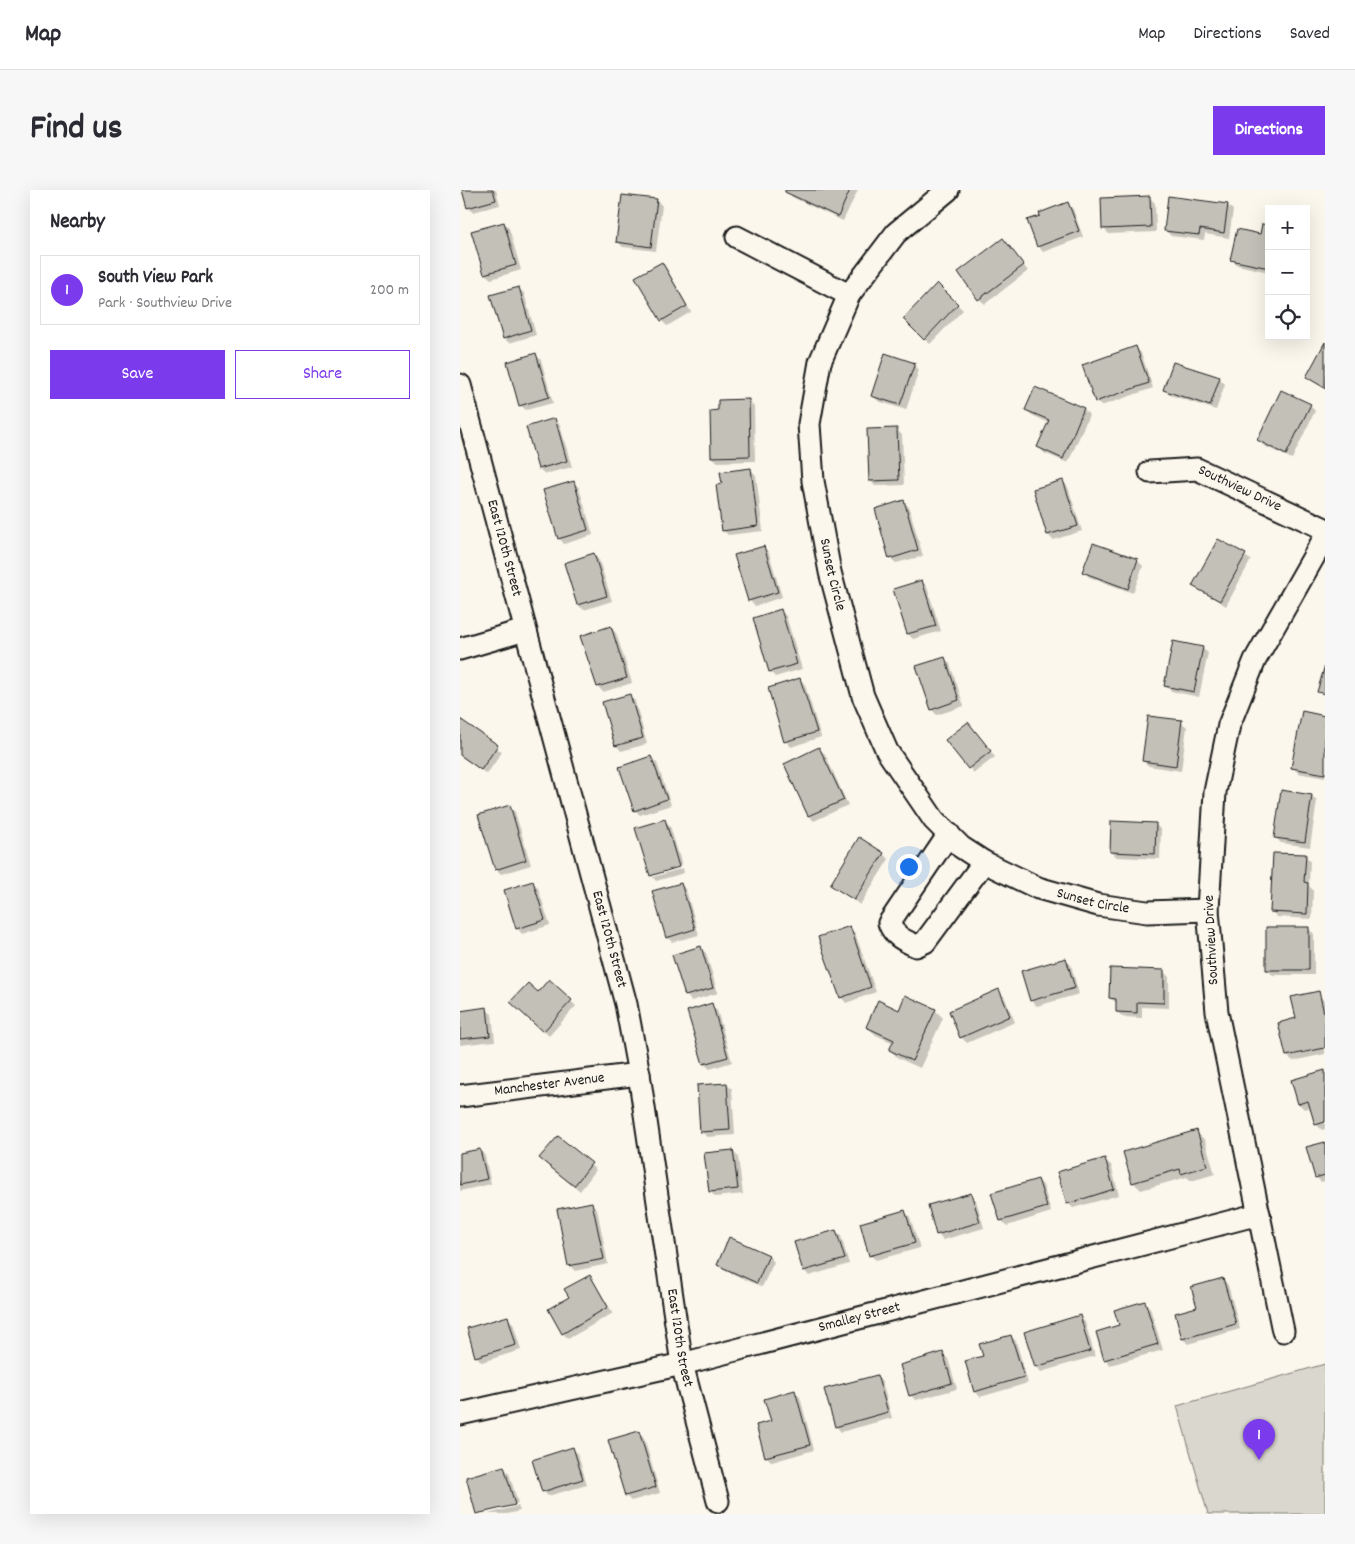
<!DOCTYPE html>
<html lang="en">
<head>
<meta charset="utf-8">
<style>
	:root { --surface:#fff; --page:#f7f7f7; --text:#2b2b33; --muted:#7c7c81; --line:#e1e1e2; --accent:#7c3aed }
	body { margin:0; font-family:Dekko,sans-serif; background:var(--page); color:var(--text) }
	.controls { position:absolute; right:15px; top:15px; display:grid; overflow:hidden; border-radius:0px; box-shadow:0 5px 20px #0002 }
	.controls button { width:45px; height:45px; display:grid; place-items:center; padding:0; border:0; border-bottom:1px solid var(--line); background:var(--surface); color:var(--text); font:25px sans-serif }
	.you { position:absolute; left:448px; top:676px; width:18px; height:18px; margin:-12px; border:4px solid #fff; border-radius:50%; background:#1a73e8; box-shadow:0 0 0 8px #1a73e833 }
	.badge { display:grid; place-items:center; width:32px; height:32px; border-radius:50%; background:var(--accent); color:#fff; font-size:16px; font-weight:700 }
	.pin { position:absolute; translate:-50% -41px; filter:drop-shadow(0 1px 2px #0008) }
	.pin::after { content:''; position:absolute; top:26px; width:18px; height:15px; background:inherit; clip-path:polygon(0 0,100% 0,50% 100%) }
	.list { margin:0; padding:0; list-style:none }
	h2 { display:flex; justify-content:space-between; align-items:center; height:65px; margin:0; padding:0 20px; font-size:21px }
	h2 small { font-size:16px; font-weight:400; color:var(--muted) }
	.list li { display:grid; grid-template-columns:32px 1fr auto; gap:15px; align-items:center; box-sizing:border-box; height:70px; margin:0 10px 10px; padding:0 10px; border:1px solid var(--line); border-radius:0px }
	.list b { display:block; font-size:19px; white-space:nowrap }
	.list p { margin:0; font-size:16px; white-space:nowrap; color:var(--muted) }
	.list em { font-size:16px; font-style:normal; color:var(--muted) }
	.actions { display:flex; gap:10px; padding:15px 20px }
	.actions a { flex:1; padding:11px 0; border:1px solid var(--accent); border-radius:0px; text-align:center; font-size:18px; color:var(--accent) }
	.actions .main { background:var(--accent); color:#fff }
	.icon { flex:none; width:28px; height:28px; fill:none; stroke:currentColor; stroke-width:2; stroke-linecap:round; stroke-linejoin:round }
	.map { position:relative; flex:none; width:865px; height:1324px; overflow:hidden; border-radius:0px }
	header { display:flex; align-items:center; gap:30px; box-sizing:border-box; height:70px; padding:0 25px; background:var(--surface); border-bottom:1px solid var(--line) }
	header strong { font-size:24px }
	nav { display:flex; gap:28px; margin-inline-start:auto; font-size:18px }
	.intro { display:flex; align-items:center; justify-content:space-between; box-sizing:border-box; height:120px; padding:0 30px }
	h1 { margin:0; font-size:35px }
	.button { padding:12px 22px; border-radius:0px; background:var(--accent); color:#fff; font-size:18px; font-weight:700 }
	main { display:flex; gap:30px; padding:0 30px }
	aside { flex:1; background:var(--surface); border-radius:0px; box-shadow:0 5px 20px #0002 }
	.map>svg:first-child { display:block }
	.green { fill:#dad7ce; stroke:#7b7a75 }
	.shadow { fill:#0003 }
	.building { fill:#c3c0b8; stroke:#1c1c1c }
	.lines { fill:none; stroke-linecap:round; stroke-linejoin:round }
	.street-casing { stroke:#1c1c1c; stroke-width:25 }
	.street { stroke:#fbf7ec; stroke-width:21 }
	.labels { text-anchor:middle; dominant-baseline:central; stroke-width:4; stroke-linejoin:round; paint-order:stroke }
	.street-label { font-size:15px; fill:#1c1c1c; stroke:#fbf7ec }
</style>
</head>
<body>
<header>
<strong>Map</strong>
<nav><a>Map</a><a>Directions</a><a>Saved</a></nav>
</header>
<div class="intro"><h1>Find us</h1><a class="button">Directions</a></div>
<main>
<aside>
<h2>Nearby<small></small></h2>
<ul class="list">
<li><span class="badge">1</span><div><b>South View Park</b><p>Park · Southview Drive</p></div><em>200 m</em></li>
</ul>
<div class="actions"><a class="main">Save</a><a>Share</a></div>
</aside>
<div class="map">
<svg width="865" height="1324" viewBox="0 0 865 1324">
	<rect width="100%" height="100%" fill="#fbf7ec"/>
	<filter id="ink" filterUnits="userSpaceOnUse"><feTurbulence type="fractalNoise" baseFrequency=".02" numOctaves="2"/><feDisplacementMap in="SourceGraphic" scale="10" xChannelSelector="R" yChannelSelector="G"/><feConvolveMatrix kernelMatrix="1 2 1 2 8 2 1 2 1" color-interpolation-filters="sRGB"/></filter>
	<g filter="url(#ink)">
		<!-- green -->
		<path class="green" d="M865 1174V1324H748L717 1216Z"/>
		<!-- shadow -->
		<path class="shadow" d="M3 0H36L40 15 13 22 8 17Z
			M327 0H398L383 31 332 7Z
			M689 7 695 13 696 42 649 44 643 38Z
			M197 10 202 16 196 61 163 57 158 52Z
			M608 14 613 19 623 47 583 62 578 56Z
			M767 15 773 20 769 48 745 44 744 50 711 46 705 40Z
			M43 33 49 38 61 80 31 89 25 84 13 42Z
			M809 36V82L777 75 772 69Z
			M543 49 568 81 525 114 519 109Z
			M202 74 207 79 231 122 207 136 202 131Z
			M477 95 503 120 470 154 444 129Z
			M58 98 64 103 76 145 49 153 44 148Z
			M865 154V199L847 187Z
			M676 158 681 163 693 198 641 216 636 211Z
			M76 165 81 170 93 213 66 220 60 215Z
			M454 174 459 180 446 220 418 211 413 205Z
			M759 188 765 194 756 220 710 205 705 200Z
			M576 198 624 219 629 225 608 273 584 263 579 257 589 233 572 225 566 220Z
			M288 211 294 216 295 271 258 272 252 267 259 222Z
			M850 215 855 221 832 269 804 256 798 250Z
			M95 230 100 235 112 277 85 284 79 279 67 238Z
			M437 240 442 245 444 295 415 296 410 290Z
			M291 280 296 285 303 341 268 345 263 340V296Z
			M603 291 608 297 622 341 593 350 588 345 574 300Z
			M114 292 119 298 133 345 104 354 99 348Z
			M443 312 449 317 463 366 436 373 430 368Z
			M759 350 791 370 766 416 734 395Z
			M634 355 678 371 683 376 673 403 629 387 624 381Z
			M304 357 309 363 322 407 295 416 289 410Z
			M133 365 139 370 152 411 124 420 118 415 106 373Z
			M462 391 467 397 481 441 453 449 448 444Z
			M321 421 326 426 342 479 315 487 310 481Z
			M151 438 156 443 172 493 143 502 138 497Z
			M742 458 748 463 739 507 711 501 705 496Z
			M484 468 490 474 504 516 477 525 472 520Z
			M340 489 345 495 361 547 331 557 326 551Z
			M170 506 175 511 187 554 161 561 156 555Z
			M865 527V588L838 583 833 577Z
			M0 531 42 562 27 584 0 566Z
			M721 532 727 537 721 581 689 576 683 571Z
			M513 539 535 567 514 583 487 551Z
			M359 559 365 564 388 615 354 631 349 626 325 575Z
			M191 567 197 573 211 615 180 625 175 620Z
			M852 606 857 611 850 657 821 653 815 647Z
			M49 617 55 622 71 675 41 684 36 679Z
			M205 630 210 636 222 675 193 684V687L223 678 224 683 196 691 191 685Z
			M696 635 701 640 700 669 657 667 651 662Z
			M423 664 429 669 400 715 371 694Z
			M845 665 850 671 849 696 853 700 852 729 817 727 812 722Z
			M73 692 78 698 90 735 62 744 57 738Z
			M221 694 226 700 239 745 212 752 207 747Z
			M389 737 395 743 416 802 386 813 381 807Z
			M848 738 854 744V785H813L807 780Z
			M240 758 246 763 258 803 231 811 226 805Z
			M606 770 611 775 619 804 577 816 571 810Z
			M704 782 709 787V818L682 817V828L663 827 657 822V813L650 808Z
			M89 790 116 816 89 846 57 817 78 803Z
			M538 801 544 806 555 832 507 853 501 847Z
			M858 802 865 813V864L833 871 827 866 820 833 837 829Z
			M251 815 257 820 272 872 250 879 244 874Z
			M26 819 32 824 35 851 0 855V822Z
			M475 820 483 828 460 878 438 868 430 860 433 853 416 845 407 837 440 821Z
			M865 881V939L862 940 856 934 851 917 844 919 839 914Z
			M266 894 272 899 275 945 247 947 241 941Z
			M736 942 745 950 755 984 731 991 727 987 681 1000 673 992Z
			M98 947 136 980 120 1001 86 974Z
			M865 953V991L861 992 856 987Z
			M20 960 25 966 31 994 0 1001V964Z
			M273 961 278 967 283 1004 255 1007 250 1001Z
			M645 970 651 975 659 1005 613 1018 608 1013Z
			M578 990 583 995 591 1022 547 1036 541 1030Z
			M510 1004 516 1010 524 1038 483 1050 477 1044Z
			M131 1013 137 1019 148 1074 115 1081 109 1075Z
			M445 1022 450 1027 460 1058 416 1070 410 1065Z
			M376 1041 381 1046 389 1074 349 1086 344 1080Z
			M270 1048 309 1066 314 1072 302 1097 264 1080 258 1074Z
			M130 1086 153 1123 108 1149 103 1143 110 1108Z
			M763 1089 768 1095 780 1139 728 1154 723 1149 738 1118Z
			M685 1112 690 1118 703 1160 650 1175 645 1169 660 1136Z
			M620 1127 625 1132 635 1166 581 1182 576 1176Z
			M47 1128 53 1133 61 1160 22 1172 16 1166Z
			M551 1146 556 1151 568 1193 520 1207 515 1201Z
			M483 1164 488 1169 497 1199 456 1210 450 1205Z
			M417 1186 422 1192 432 1228 381 1242 376 1236Z
			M335 1202 340 1207 354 1260 312 1272 306 1266 312 1232Z
			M179 1243 184 1248 200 1303 171 1311 166 1306 150 1251Z
			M113 1259 118 1264 127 1295 88 1306 83 1301Z
			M44 1278 49 1283 58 1313 17 1324 7 1288Z
			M58 1316 60 1321 47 1324H28Z"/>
		<!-- building -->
		<path class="building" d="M2 0H33L36 10 7 18Z
			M325 0H390L378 27 325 2Z
			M162 5 197 9 191 57 156 52Z
			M690 6 691 37 642 39 641 8Z
			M708 6 768 14 764 43 740 39 739 45 704 41Z
			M608 12 619 41 577 57 567 30 580 26 579 23Z
			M44 32 56 75 24 84 11 41Z
			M802 34 809 35V78L770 70 777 39 800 44Z
			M543 48 564 75 518 110 498 82Z
			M202 72 227 116 201 131 175 87Z
			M477 93 498 114 464 150 443 129Z
			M59 97 71 140 43 149 30 105Z
			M865 152V198L846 187Z
			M676 156 689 193 635 212 622 175Z
			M76 163 89 207 59 216 47 172Z
			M425 163 455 173 440 215 411 206Z
			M713 172 760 187 750 216 703 200Z
			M575 197 624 218 603 269 577 257 589 230 565 220Z
			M821 200 851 214 826 265 797 250Z
			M289 209 290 266 251 267 250 221 258 220V210Z
			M95 228 107 271 78 279 66 237Z
			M437 238 439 290 409 291 407 239Z
			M291 278 298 336 262 341 256 295 262 294 260 282Z
			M603 290 618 336 587 345 573 299Z
			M114 291 128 340 98 349 83 300Z
			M444 310 458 360 429 369 415 319Z
			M758 349 786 364 760 411 732 396Z
			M633 353 678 369 668 399 622 382Z
			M304 356 318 402 288 411 274 365Z
			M134 363 147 406 117 415 104 373Z
			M462 390 476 436 447 444 433 399Z
			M321 419 337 474 309 482 293 428Z
			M151 436 167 488 137 497 120 446Z
			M713 451 743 457 734 502 704 496Z
			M485 467 499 510 471 520 456 476Z
			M865 475V504L857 502Z
			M340 488 357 542 324 552 308 498Z
			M170 504 183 548 155 556 142 512Z
			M842 521 865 526V584L831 578Z
			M688 526 722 530 716 576 682 571Z
			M0 529 38 555 21 580 0 565Z
			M508 532 531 561 508 579 485 550Z
			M359 557 384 610 348 626 324 574Z
			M191 566 207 609 174 621 159 577Z
			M821 600 852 605 845 652 814 648Z
			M50 615 66 670 35 680 18 625Z
			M205 629 219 677 190 686 175 638Z
			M651 631 696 633 695 664 650 662Z
			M399 647 424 663 394 710 370 695Z
			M813 663 846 664 844 692 848 693 847 724 810 722Z
			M73 691 85 730 56 739 44 700Z
			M221 693 235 739 206 748 192 701Z
			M390 736 411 797 380 808 358 747Z
			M806 737H849V780H806Z
			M241 756 253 798 225 806 212 765Z
			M606 768 615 798 570 811 561 781Z
			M650 778 704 780V813L677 812V823L656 822V809L649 808Z
			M89 789 112 810 83 842 50 812 68 793 78 802Z
			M539 799 550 826 500 848 489 821Z
			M859 801 865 828V858L826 866 818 833 836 828 831 807Z
			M445 805 476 819 452 871 429 860 434 850 406 837 418 810 439 820Z
			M252 813 268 867 243 874 227 821Z
			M27 817 30 846 0 849V821Z
			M865 880V932L855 935 848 911 838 914 831 890Z
			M267 893 270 940 240 942 237 895Z
			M737 940 747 976 721 984 720 979 672 993 663 962Z
			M98 946 132 973 114 996 79 968Z
			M865 952V985L855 988 846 957Z
			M20 959 27 989 0 995V963Z
			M273 960 278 999 249 1002 244 963Z
			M645 968 654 999 607 1014 597 982Z
			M578 989 587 1017 540 1031 531 1003Z
			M511 1003 520 1032 476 1045 468 1015Z
			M132 1012 144 1069 108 1076 97 1019Z
			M445 1020 455 1053 409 1066 400 1033Z
			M376 1040 385 1069 343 1081 334 1052Z
			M269 1047 309 1065 297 1093 257 1075Z
			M130 1085 148 1117 102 1144 88 1119 109 1107 104 1099Z
			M763 1088 776 1134 722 1149 715 1123 737 1117 731 1097Z
			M685 1111 698 1154 644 1170 636 1142 659 1135 654 1120Z
			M620 1125 630 1161 575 1177 564 1142Z
			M48 1126 56 1155 15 1167 7 1138Z
			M551 1145 564 1187 514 1202 505 1171 523 1166 519 1154Z
			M483 1162 492 1193 449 1206 440 1175Z
			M417 1185 428 1222 375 1237 364 1199Z
			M335 1200 350 1255 305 1267 296 1235 311 1231 304 1209Z
			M179 1241 196 1297 165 1306 148 1250Z
			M113 1257 123 1289 82 1302 72 1270Z
			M44 1276 55 1315 16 1324 6 1287Z"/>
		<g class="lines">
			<defs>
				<g id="street">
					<path id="s1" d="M488 0 436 43 389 105 360 172 349 234 353 291 370 382 403 506 427 561 474 630 501 657 524 672 578 698 638 715 687 722 748 720"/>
					<path d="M277 47 389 105"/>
					<path id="s2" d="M0 195 166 814 179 884 222 1174 258 1311"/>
					<path id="s3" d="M690 282 737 279 865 339"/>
					<path d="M0 459 65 440"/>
					<path d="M489 644 429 733C434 746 443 750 456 756L465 752 524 672"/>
					<path id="s4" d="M0 906 179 884"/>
					<path d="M823 1141 757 822 748 720 755 602 769 535 795 470 865 347"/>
					<path id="s5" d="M0 1224 222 1174 799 1024"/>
				</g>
			</defs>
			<!-- street casing -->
			<use href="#street" class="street-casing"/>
			<!-- street -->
			<use href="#street" class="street"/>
		</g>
	</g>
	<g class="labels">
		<!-- street labels -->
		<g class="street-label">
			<text stroke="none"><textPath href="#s3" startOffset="94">Southview Drive</textPath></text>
			<text stroke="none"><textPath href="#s2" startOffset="169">East 120th Street</textPath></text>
			<text stroke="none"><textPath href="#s1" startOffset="434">Sunset Circle</textPath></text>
			<text stroke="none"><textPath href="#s1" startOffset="885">Sunset Circle</textPath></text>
			<text stroke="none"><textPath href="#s2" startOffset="574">East 120th Street</textPath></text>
			<text transform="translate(752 750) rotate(-93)">Southview Drive</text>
			<text stroke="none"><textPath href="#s4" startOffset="90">Manchester Avenue</textPath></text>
			<text stroke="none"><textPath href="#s5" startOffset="411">Smalley Street</textPath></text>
			<text stroke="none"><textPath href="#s2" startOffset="979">East 120th Street</textPath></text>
		</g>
	</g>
</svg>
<div class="controls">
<button>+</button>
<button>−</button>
<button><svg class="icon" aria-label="locate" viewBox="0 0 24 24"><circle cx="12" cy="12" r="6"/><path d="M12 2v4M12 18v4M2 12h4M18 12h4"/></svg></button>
</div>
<div class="you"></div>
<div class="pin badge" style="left:799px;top:1270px">1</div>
</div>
</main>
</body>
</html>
